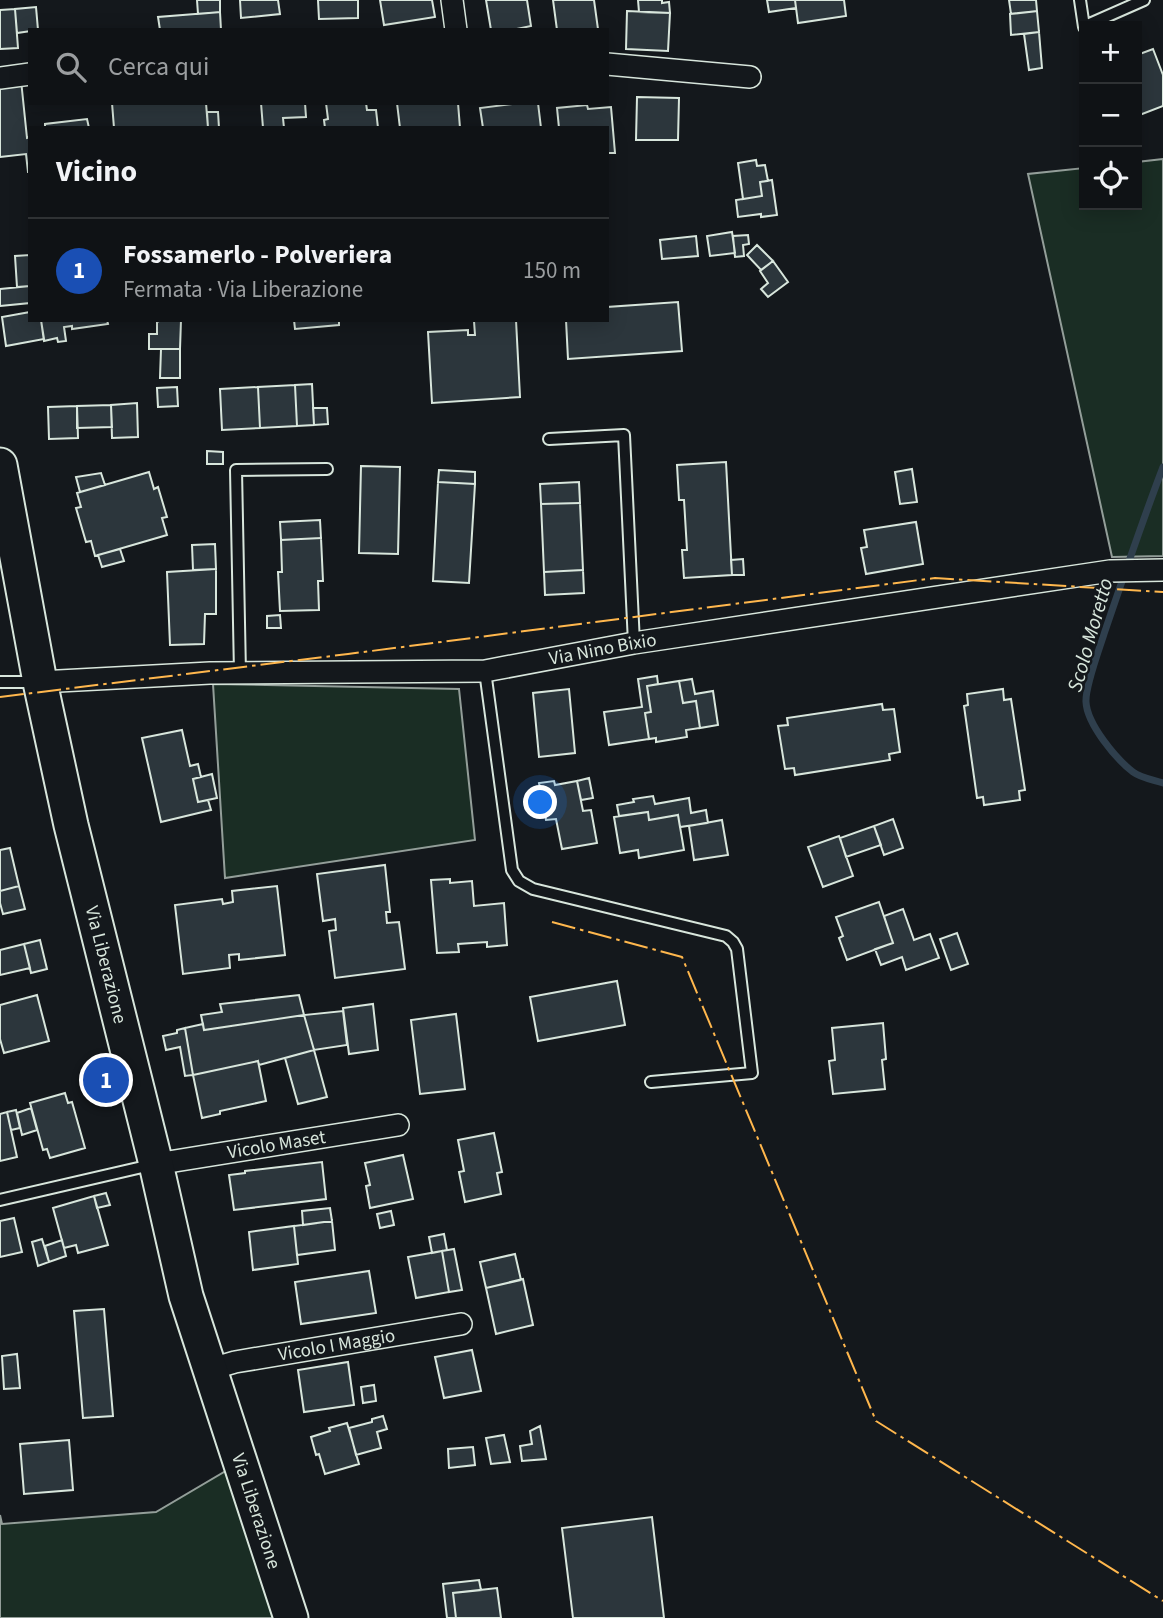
<!DOCTYPE html>
<html lang="it">
<head>
<meta charset="utf-8">
<style>
	:root { --surface:#0f1215; --page:#1d2022; --text:#f1f3f6; --muted:#9b9ea0; --line:#2f3234; --accent:#0f766e }
	body { margin:0; font-family:"Source Sans 3",sans-serif; background:var(--page); color:var(--text) }
	.controls { position:absolute; right:21px; top:21px; display:grid; overflow:hidden; border-radius:0px; box-shadow:0 4px 18px #0003 }
	.controls button { width:63px; height:63px; display:grid; place-items:center; padding:0; border:0; border-bottom:2px solid var(--line); background:var(--surface); color:var(--text); font:35px sans-serif }
	.you { position:absolute; left:541px; top:803px; width:24px; height:24px; margin:-18px; border:5px solid #fff; border-radius:50%; background:#1a73e8; box-shadow:0 0 0 10px #1a73e833 }
	.badge { display:grid; place-items:center; width:46px; height:46px; border-radius:50%; background:var(--accent); color:#fff; font-size:23px; font-weight:700 }
	.pin { position:absolute; translate:-50% -50%; border:4px solid #fff; box-shadow:0 2px 7px #0006 }
	.list { margin:0; padding:0; list-style:none }
	h2 { display:flex; justify-content:space-between; align-items:center; height:91px; margin:0; padding:0 28px; font-size:30px }
	h2 small { font-size:23px; font-weight:400; color:var(--muted) }
	.list li { display:grid; grid-template-columns:46px 1fr auto; gap:21px; align-items:center; box-sizing:border-box; height:105px; padding:0 28px; border-top:2px solid var(--line) }
	.list b { display:block; font-size:26px; white-space:nowrap }
	.list p { margin:0; font-size:23px; white-space:nowrap; color:var(--muted) }
	.list em { font-size:23px; font-style:normal; color:var(--muted) }
	.icon { flex:none; width:38px; height:38px; fill:none; stroke:currentColor; stroke-width:2; stroke-linecap:round; stroke-linejoin:round }
	.map { position:relative; flex:none; width:1163px; height:1618px; overflow:hidden }
	.search { position:absolute; background:var(--surface); box-shadow:0 4px 18px #0003; left:28px; top:28px; width:581px; height:77px; display:flex; align-items:center; gap:18px; box-sizing:border-box; padding:0 24px; border-radius:0px; color:var(--muted); font-size:26px }
	.panel { position:absolute; background:var(--surface); box-shadow:0 4px 18px #0003; left:28px; top:126px; width:581px; height:196px; border-radius:0px }
	.map>svg:first-child { display:block }
	.green { fill:#1a2d24; stroke:#939e99; stroke-width:2 }
	.lines { fill:none; stroke-linecap:round; stroke-linejoin:round }
	.stream { stroke:#2f3f4d; stroke-width:7 }
	.building { fill:#2c363c; stroke:#d8e6dc; stroke-width:2 }
	.service-casing { stroke:#d8e6dc; stroke-width:14 }
	.minor-casing { stroke:#d8e6dc; stroke-width:24 }
	.primary-casing { stroke:#d8e6dc; stroke-width:37 }
	.service { stroke:#14181c; stroke-width:10 }
	.minor { stroke:#14181c; stroke-width:21 }
	.primary { stroke:#14181c; stroke-width:33 }
	.power { stroke:#ffb74d; stroke-width:2; stroke-dasharray:24 5 3.5 5; stroke-linecap:butt }
	.labels { text-anchor:middle; dominant-baseline:central; stroke-width:5; stroke-linejoin:round; paint-order:stroke }
	.street-label { font-size:19px; fill:#d8e6dc; stroke:#14181c }
	.water-label { font-size:21px; font-style:italic; fill:#d8e6dc; stroke:#14181c }
</style>
</head>
<body>
<div class="map">
<svg width="1163" height="1618" viewBox="0 0 1163 1618">
	<rect width="100%" height="100%" fill="#14181c"/>
	<!-- green -->
	<path class="green" d="M1163 159V556L1112 557 1028 174 1084 168V205H1137V162Z
		M213 684 459 689 475 840 225 878Z
		M241 1462 291 1618H0V1515L2 1524 156 1512Z"/>
	<g class="lines">
		<!-- stream -->
		<path class="stream" d="M1163 467C1142 522 1123 578 1104 634 1099 650 1085 687 1086 702 1087 724 1116 759 1133 772 1141 778 1154 780 1163 783"/>
	</g>
	<!-- building -->
	<path class="building" d="M197 0H220V12L198 14Z
		M240 0H278L280 14 241 18Z
		M318 0H358V18L319 19Z
		M380 0H432L435 17 384 25Z
		M486 0H527L531 26 512 30H491Z
		M553 0H594L598 29 557 30Z
		M638 0H662V3L669 2 670 13 639 12Z
		M767 0H795L796 8 769 12Z
		M795 0H844L846 16 798 23Z
		M1009 0H1036L1037 11 1011 14Z
		M36 7 38 30 17 33 15 9Z
		M15 9 18 48 0 49V10Z
		M627 11 670 13 668 51 626 49Z
		M1037 11 1039 32 1011 35 1010 14Z
		M220 12 221 30H160L158 17Z
		M1039 32 1042 68 1029 70 1024 34Z
		M1153 49 1163 75V106L1137 116V55Z
		M21 80 27 138 30 137V172H28L26 154 0 157V83Z
		M637 97 679 98 678 140H636Z
		M112 103H206L208 128H114Z
		M261 103H305L306 117 283 118 284 128H263Z
		M326 103H366L367 110H376L378 128H325L324 120 328 119Z
		M397 103H458L460 128H400Z
		M521 103H538L541 128H483L480 108Z
		M587 105 588 109 611 107 615 153H607V128H559L557 108Z
		M207 112H218L219 128H208Z
		M87 119 89 128H45V124Z
		M756 160 757 166 765 165 768 181 760 182 762 196 743 199 738 163Z
		M772 180 777 215 761 217V214L738 217 736 200 762 196 760 182Z
		M732 232 735 253 710 256 707 236Z
		M748 235 749 244 743 245 744 256 735 257 733 236Z
		M696 236 698 256 662 259 660 240Z
		M757 245 773 261 761 270 747 255Z
		M30 255V286L17 287 15 256Z
		M773 261 788 282 768 297 761 289 768 283 760 271Z
		M30 286V303L0 306V289Z
		M678 302 682 351 568 359 566 320H607V307Z
		M30 312V320H41L44 339 6 346 2 317Z
		M41 320H107L108 324 72 329V326L64 327 66 341 58 342 57 338 44 341Z
		M161 320H181L180 349H149V334H157V322Z
		M294 320H339V325L295 329Z
		M516 320 520 397 432 403 428 332 468 330V335H475L474 321Z
		M161 349H180V378H160Z
		M312 384 314 425 297 426 295 385Z
		M295 385 297 426 260 428 258 387Z
		M177 387 178 406 158 407 157 388Z
		M258 387 260 428 222 430 220 389Z
		M137 403 138 437 112 438 111 405Z
		M111 405 112 427 77 428V406Z
		M77 406 78 438 49 439 48 407Z
		M313 408H327L328 424 314 425Z
		M207 451 223 452V464H207Z
		M726 462 732 575 684 578 682 550H687L684 500H679L677 465Z
		M361 466 400 467 398 554 359 553Z
		M912 469 917 502 900 504 895 472Z
		M439 470 475 472V484L438 482Z
		M149 472 154 489 158 487 167 517 162 518 167 535 95 556 91 541 86 542 76 508 81 507 77 493Z
		M101 473 105 485 80 492 76 477Z
		M438 482 475 484 469 583 433 581Z
		M579 482 580 503 541 504 540 484Z
		M580 503 583 570 544 572 541 504Z
		M320 520 321 538 281 540 280 522Z
		M916 522 923 564 866 574 861 548 867 547 864 530Z
		M321 538 323 581H318L319 610 280 611 278 572H282L281 540Z
		M215 544 216 569 193 570 192 545Z
		M120 549 124 561 102 567 98 555Z
		M743 559 744 575H732L731 560Z
		M216 569V614H205L204 644 170 645 167 572Z
		M583 570 584 593 545 595 544 572Z
		M280 615 281 628H267V616Z
		M657 676 658 684 647 686 651 712 645 713 649 739 609 745 604 712 642 707 638 679Z
		M692 679 695 694 713 691 718 725 700 728 696 701 683 703 679 681Z
		M679 681 683 703 696 701 700 728 686 730 687 737 656 742V738L649 739 645 713 651 712 647 686Z
		M569 689 575 753 539 757 533 693Z
		M1003 689 1004 700 1011 699 1025 790 1019 791 1020 800 984 805 983 797 977 798 964 706 968 705 967 694Z
		M882 704 883 710 894 709 900 752 889 754 890 760 795 775 794 768 785 769 778 726 788 725 787 718Z
		M182 730 190 766 198 764 201 777 193 779 198 802 208 800 211 810 161 822 142 738Z
		M212 774 217 798 198 802 193 779Z
		M589 778 593 798 581 800 577 781Z
		M554 781 555 785 577 781 583 811 591 810 597 843 562 849 556 819 546 820 539 783Z
		M653 796 655 804 689 798 691 813 706 810 708 823 680 827 678 815 649 820 648 812 619 816 617 805 634 802 633 799Z
		M648 812 649 820 678 815 684 850 639 858 638 850 620 853 614 817Z
		M893 819 903 848 884 855 874 826Z
		M722 820 728 855 694 860 689 826Z
		M874 826 881 845 846 857 840 838Z
		M839 836 853 876 823 887 808 847Z
		M10 848 19 886 0 891V850Z
		M385 865 390 912H386L387 923 399 922 405 969 335 978 329 931 336 930 335 919 323 921 317 874Z
		M450 879V883L472 881 474 906 504 903 507 945 487 947V942L458 944 459 952 437 953 431 880Z
		M19 886 25 909 3 914 0 903V891Z
		M277 886 285 955 239 960V954L229 955 230 968 183 974 175 905 222 899 223 904 233 902 232 891Z
		M879 902 893 943 847 960 839 938 843 936 836 917Z
		M903 909 914 940 930 934 939 958 906 970 902 957 881 965 875 949 893 943 884 916Z
		M957 933 968 964 951 970 940 939Z
		M40 940 47 969 31 973 24 944Z
		M24 944 30 968 0 975V950Z
		M617 981 625 1025 538 1041 530 997Z
		M37 995 49 1041 4 1053 0 1039V1005Z
		M299 995 304 1015 204 1030 201 1015 222 1012 220 1004Z
		M373 1004 378 1050 349 1054 343 1008Z
		M343 1011 347 1045 314 1050 304 1015Z
		M456 1014 465 1089 420 1094 411 1020Z
		M304 1015 314 1050 259 1065 258 1061 193 1075 185 1028 203 1024 204 1030Z
		M883 1023 886 1059 882 1060 885 1089 833 1094 829 1061 835 1060 832 1028Z
		M185 1028 193 1075 185 1076 180 1047 166 1050 163 1036 177 1033V1030Z
		M314 1050 327 1097 298 1104 285 1058Z
		M258 1061 266 1101 220 1111V1114L202 1118 193 1075Z
		M65 1093 68 1103 72 1102 85 1148 50 1158 47 1149 43 1150 30 1103Z
		M31 1108 37 1130 22 1135 17 1113Z
		M16 1110 20 1128 11 1130 7 1112Z
		M7 1112 17 1157 0 1161V1114Z
		M494 1133 502 1172 497 1173 501 1194 465 1202 459 1172 464 1171 458 1140Z
		M403 1155 413 1199 370 1208 366 1186 370 1185 365 1163Z
		M322 1162 326 1199 234 1210 229 1175 245 1173V1171Z
		M106 1193 110 1205 97 1208 94 1196Z
		M94 1196 108 1245 78 1253 76 1245 64 1248 53 1208Z
		M330 1208 332 1221 303 1225 302 1211Z
		M391 1211 394 1225 380 1228 377 1214Z
		M14 1218 22 1252 0 1257V1221Z
		M332 1221 335 1250 297 1255 294 1226Z
		M294 1226 298 1264 253 1270 249 1232Z
		M444 1234 447 1250 432 1253 429 1237Z
		M42 1239 49 1262 38 1266 32 1242Z
		M62 1240 66 1256 49 1262 45 1246Z
		M454 1249 462 1290 449 1292 442 1251Z
		M442 1251 449 1292 416 1298 408 1257Z
		M515 1254 521 1280 486 1288 480 1262Z
		M369 1271 376 1313 301 1324 295 1282Z
		M523 1279 533 1325 496 1334 486 1288Z
		M104 1309 113 1416 83 1418 74 1311Z
		M472 1350 481 1391 444 1398 435 1357Z
		M17 1354 20 1388 4 1389 2 1356Z
		M348 1362 354 1405 304 1412 298 1370Z
		M374 1385 376 1401 363 1403 361 1387Z
		M383 1416 387 1429 377 1432 381 1448 356 1455 349 1428 372 1422V1419Z
		M347 1423 359 1464 325 1474 319 1454 316 1455 311 1437 330 1431 329 1428Z
		M540 1426 546 1459 522 1461 520 1446 532 1444 530 1431Z
		M504 1435 510 1462 491 1464 486 1438Z
		M69 1440 73 1490 24 1494 20 1444Z
		M473 1447 475 1465 449 1468 448 1449Z
		M652 1517 664 1618H573L562 1528Z
		M479 1580 481 1590 453 1593 456 1618H447L443 1584Z
		M497 1588 501 1618H456L453 1593Z"/>
	<g class="lines">
		<defs>
			<path id="service" d="M1080 0 1084 27
				M1085 26 1144 0
				M549 439 624 435 634 643
				M485 671 512 870 519 881 533 889 726 936 733 942 737 949 752 1073 651 1082
				M240 673 236 470 327 469
				M0 682H37
				M0 1200 151 1165"/>
			<g id="minor">
				<path d="M452 0 456 30"/>
				<path d="M607 64 750 77"/>
				<path d="M0 78 30 74"/>
				<path id="s1" d="M40 682 210 673 485 671 634 643 1110 571 1163 570"/>
				<path id="s2" d="M156 1164 398 1125"/>
				<path id="s3" d="M211 1369 235 1362 461 1324"/>
			</g>
			<g id="primary">
				<path id="s4" d="M0 465 40 682 71 825 156 1164 186 1296 291 1618"/>
			</g>
		</defs>
		<!-- service casing -->
		<use href="#service" class="service-casing"/>
		<!-- minor casing -->
		<use href="#minor" class="minor-casing"/>
		<!-- primary casing -->
		<use href="#primary" class="primary-casing"/>
		<!-- service -->
		<use href="#service" class="service"/>
		<!-- minor -->
		<use href="#minor" class="minor"/>
		<!-- primary -->
		<use href="#primary" class="primary"/>
		<!-- power -->
		<path class="power" d="M0 697 348 654 935 578 1163 592
			M552 922 682 957 876 1421 1163 1601"/>
	</g>
	<g class="labels">
		<!-- street labels -->
		<g class="street-label">
			<text stroke="none"><textPath href="#s1" startOffset="565">Via Nino Bixio</textPath></text>
			<text stroke="none"><textPath href="#s4" startOffset="511">Via Liberazione</textPath></text>
			<text stroke="none"><textPath href="#s2" startOffset="122">Vicolo Maset</textPath></text>
			<text stroke="none"><textPath href="#s3" startOffset="128">Vicolo I Maggio</textPath></text>
			<text stroke="none"><textPath href="#s4" startOffset="1078">Via Liberazione</textPath></text>
		</g>
		<!-- water labels -->
		<g class="water-label">
			<text transform="translate(1090 635) rotate(-74)">Scolo Moretto</text>
		</g>
	</g>
</svg>
<div class="controls">
<button>+</button>
<button>−</button>
<button><svg class="icon" aria-label="locate" viewBox="0 0 24 24"><circle cx="12" cy="12" r="6"/><path d="M12 2v4M12 18v4M2 12h4M18 12h4"/></svg></button>
</div>
<div class="you"></div>
<div class="pin badge" style="left:106px;top:1080px;background:#1a4fb4">1</div>
<div class="search"><svg class="icon" aria-label="search" viewBox="0 0 24 24"><circle cx="10" cy="10" r="6"/><path d="M15 15l6 6"/></svg>Cerca qui</div>
<section class="panel">
<h2>Vicino<small></small></h2>
<ul class="list">
<li><span class="badge" style="background:#1a4fb4">1</span><div><b>Fossamerlo - Polveriera</b><p>Fermata · Via Liberazione</p></div><em>150 m</em></li>
</ul>
</section>
</div>
</body>
</html>
